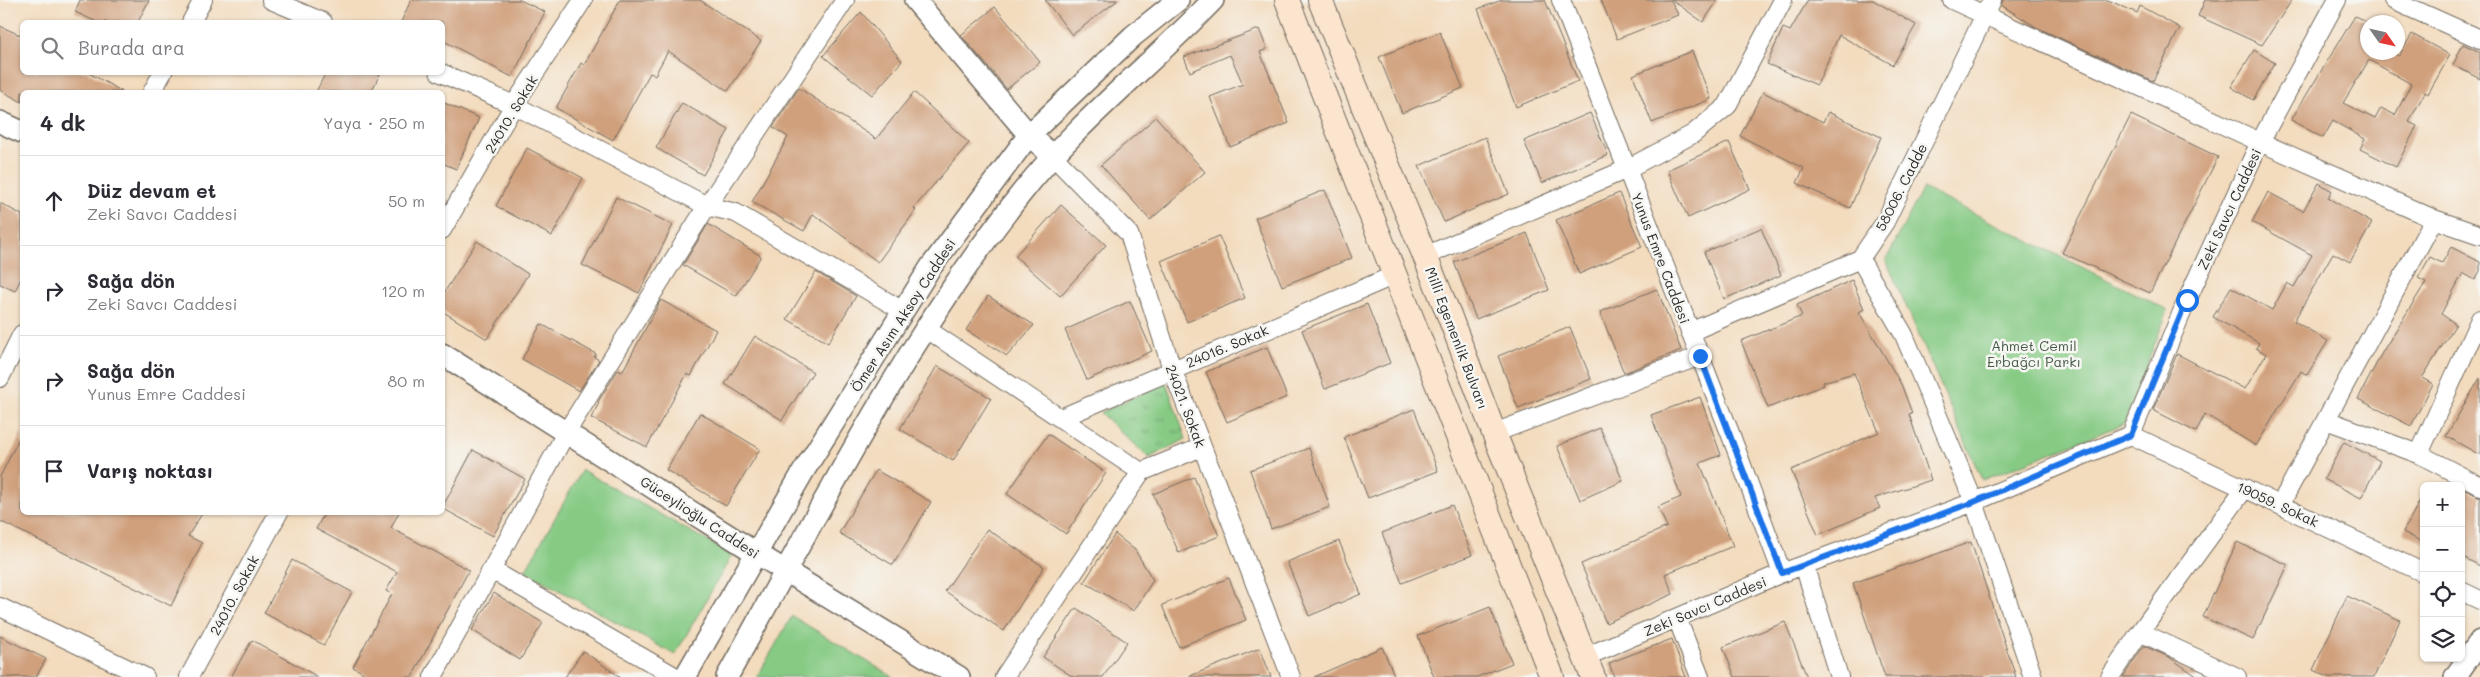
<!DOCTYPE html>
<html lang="tr">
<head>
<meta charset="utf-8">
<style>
	:root { --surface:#fff; --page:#f2f2f3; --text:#2b2b33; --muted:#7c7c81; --line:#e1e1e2 }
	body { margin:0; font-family:Mali,sans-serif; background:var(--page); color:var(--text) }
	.controls { position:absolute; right:15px; bottom:15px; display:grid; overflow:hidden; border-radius:8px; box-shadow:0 1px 4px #0004 }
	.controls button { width:45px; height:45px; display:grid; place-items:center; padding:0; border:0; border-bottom:1px solid var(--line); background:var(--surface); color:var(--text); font:25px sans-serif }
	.compass { position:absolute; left:2360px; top:15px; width:45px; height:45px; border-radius:50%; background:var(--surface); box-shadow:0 1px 4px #0004; rotate:124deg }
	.stop { position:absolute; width:15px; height:15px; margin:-11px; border:4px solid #1a73e8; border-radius:50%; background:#fff }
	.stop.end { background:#1a73e8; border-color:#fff; box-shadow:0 1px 5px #0008 }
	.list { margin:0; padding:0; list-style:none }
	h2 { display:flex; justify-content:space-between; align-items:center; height:65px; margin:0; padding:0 20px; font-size:21px }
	h2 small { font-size:16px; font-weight:400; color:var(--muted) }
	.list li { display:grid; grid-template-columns:32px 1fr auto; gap:15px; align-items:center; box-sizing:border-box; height:90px; padding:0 20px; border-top:1px solid var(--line) }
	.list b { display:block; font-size:19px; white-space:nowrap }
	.list p { margin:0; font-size:16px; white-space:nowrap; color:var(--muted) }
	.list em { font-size:16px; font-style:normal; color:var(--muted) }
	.icon { flex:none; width:28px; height:28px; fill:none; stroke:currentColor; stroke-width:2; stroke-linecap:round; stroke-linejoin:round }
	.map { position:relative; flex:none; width:2480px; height:677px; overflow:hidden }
	.search { position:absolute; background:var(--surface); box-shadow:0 1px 4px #0004; left:20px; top:20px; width:425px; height:55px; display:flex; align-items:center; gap:12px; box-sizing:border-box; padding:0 18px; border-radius:8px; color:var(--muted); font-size:19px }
	.panel { position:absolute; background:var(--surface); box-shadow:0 1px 4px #0004; left:20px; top:90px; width:425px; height:425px; border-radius:8px }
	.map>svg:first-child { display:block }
	.grass { fill:url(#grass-tufts); stroke:#587a58 }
	.green { fill:#86ca84; stroke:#587a58 }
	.building { fill:#d0a07d; fill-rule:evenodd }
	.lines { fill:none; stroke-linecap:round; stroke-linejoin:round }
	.minor-casing { stroke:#71695e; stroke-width:20 }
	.tertiary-casing { stroke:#71695e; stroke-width:24 }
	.secondary-casing { stroke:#71695e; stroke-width:26 }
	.minor { stroke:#fff; stroke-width:18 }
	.tertiary { stroke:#fff; stroke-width:21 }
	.secondary { stroke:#fce5cf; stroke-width:24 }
	.route { stroke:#1a73e8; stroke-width:6 }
	.labels { text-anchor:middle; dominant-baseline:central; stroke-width:5; stroke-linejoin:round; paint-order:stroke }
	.street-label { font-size:14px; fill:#2b2b2b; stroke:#f6f6f2 }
	.park-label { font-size:14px; fill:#465b46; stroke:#f6f6f2 }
</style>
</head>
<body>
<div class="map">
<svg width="2480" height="677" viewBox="0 0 2480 677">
	<defs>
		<pattern id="grass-tufts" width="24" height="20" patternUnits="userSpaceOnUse" patternTransform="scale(1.25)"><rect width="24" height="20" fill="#86ca84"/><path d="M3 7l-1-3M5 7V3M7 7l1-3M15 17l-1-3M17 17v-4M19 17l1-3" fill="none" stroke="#6ea46c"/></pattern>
	</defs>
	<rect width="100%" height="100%" fill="#f6f6f2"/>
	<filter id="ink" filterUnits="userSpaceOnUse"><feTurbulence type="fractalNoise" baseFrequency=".02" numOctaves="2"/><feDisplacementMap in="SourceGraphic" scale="10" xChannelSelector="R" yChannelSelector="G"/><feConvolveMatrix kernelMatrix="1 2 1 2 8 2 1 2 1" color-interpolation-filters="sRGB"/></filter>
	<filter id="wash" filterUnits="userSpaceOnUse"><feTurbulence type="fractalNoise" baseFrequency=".0096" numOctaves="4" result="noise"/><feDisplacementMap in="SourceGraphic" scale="20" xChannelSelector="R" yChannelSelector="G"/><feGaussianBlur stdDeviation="1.12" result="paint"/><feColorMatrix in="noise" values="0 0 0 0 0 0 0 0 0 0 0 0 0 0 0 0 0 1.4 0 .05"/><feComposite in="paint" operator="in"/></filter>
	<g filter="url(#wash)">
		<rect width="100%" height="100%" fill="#f3dbbd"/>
		<!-- grass -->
		<path class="grass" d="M1166 382 1186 439 1149 458 1100 413Z"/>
		<!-- green -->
		<path class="green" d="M1923 188 2168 310 2124 424 1982 480 1886 260Z
			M582 470 732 555 675 655 525 571Z
			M792 616 893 677H757Z"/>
		<g id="blocks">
			<!-- building -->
			<path class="building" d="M80 0H149L138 22H97L75 12Z
				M411 0H520L545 12 512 77 442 40V22H401Z
				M620 0H700L761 41 728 91 668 51 655 75 650 73 613 140 556 108 581 63 584 65Z
				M1045 0H1118L1072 35Z
				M1502 0H1545L1578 81 1516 107 1478 9Z
				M1601 0H1671L1678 15 1617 39Z
				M1672 0H1718L1703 22Z
				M1808 0H1873L1916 25 1893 65 1839 35 1817 85 1767 64 1783 28 1790 31Z
				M2003 0H2108L2137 13 2140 6 2180 28 2153 81 2036 27 2001 5Z
				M2205 0H2292L2262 45 2198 16Z
				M995 7 1040 62 1007 89 961 35Z
				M861 12 902 61 872 95 823 56Z
				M2355 16 2368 23V52H2392L2399 56 2412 34 2450 55 2428 94 2425 92 2409 122 2417 126 2396 167 2360 149 2365 139 2333 121 2323 138 2291 120ZM2369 60 2411 84 2395 115 2381 108 2375 119 2343 103Z
				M0 26 22 36V72H87L123 92H22V102L0 90Z
				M1259 29 1267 49 1260 52 1289 123 1230 147 1210 97 1243 84 1230 55 1190 72 1184 57Z
				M1440 32 1463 88 1402 113 1379 57Z
				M2463 44 2480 52V79L2453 65Z
				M2254 50 2275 63 2253 100 2231 87Z
				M1692 51 1711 99 1652 123 1633 75Z
				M326 72H381L371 92H316Z
				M799 88 876 139 914 92 969 143 914 208 916 210 878 262 813 214 804 231 752 202 788 137 773 127Z
				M1763 92 1823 122 1828 112 1881 137 1850 208 1797 183 1804 168 1740 136Z
				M442 102 479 118 456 169 442 163Z
				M682 103 729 130 703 175 656 148Z
				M1590 113 1608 155 1542 183 1524 141Z
				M2131 115 2218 157 2150 293 2062 253Z
				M1156 117 1205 172 1150 220 1101 165Z
				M1485 137 1509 194 1444 222 1419 166Z
				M1729 142 1750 189 1688 218 1667 170Z
				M527 148 583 178 552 236 496 206Z
				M2319 183 2332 191 2328 198 2372 223 2350 262 2333 253 2294 321 2328 341 2307 375 2301 371 2256 446 2205 414 2196 432 2153 410 2177 354 2245 389 2266 354 2256 348 2259 343 2213 317 2231 287 2272 310 2287 283 2294 287 2312 255 2252 222 2268 192 2303 211Z
				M1325 190 1352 258 1282 286 1255 218Z
				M1619 193 1642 247 1579 274 1556 220Z
				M616 197 673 225 639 293 582 265Z
				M0 203 22 215V276L15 291 0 284Z
				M1061 205 1106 245 1060 296 1015 256Z
				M708 224 761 256 736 296 683 265Z
				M1761 228 1781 275 1724 299 1704 252Z
				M1527 233 1549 290 1476 319 1454 262Z
				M1219 236 1245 298 1187 322 1161 261Z
				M477 241 528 274 487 339 442 311V296Z
				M2451 247 2480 262V271L2475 280 2463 273 2441 314 2456 324 2422 378 2433 384 2411 426 2358 399 2383 351 2426 282 2418 278 2430 257 2442 263Z
				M816 272 856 296 828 343 787 319Z
				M1852 280 1864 309 1859 312 1901 384 1912 413 1909 414 1931 480 1875 498 1880 508 1818 535 1791 470 1879 432 1854 373 1823 382 1824 385 1768 408 1741 341 1802 316 1797 305Z
				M1657 289 1681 350 1624 373 1600 312Z
				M988 296 1034 325 1007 356 966 330Z
				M661 300 716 330 691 376 687 374 647 447 591 418 599 403 598 402 618 370 622 372Z
				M1130 301 1152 351 1087 380 1065 330Z
				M1367 304 1390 363 1325 389 1302 330Z
				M541 324 596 354 594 357 599 360 579 391 522 359Z
				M1570 327 1591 379 1518 408 1498 356Z
				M755 336 813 372 782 420 725 384Z
				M1267 347 1287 397 1227 422 1206 372Z
				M937 366 991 398 953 461 900 429Z
				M2480 378V455L2446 436Z
				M1700 397 1721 455 1700 463 1733 546 1665 574 1673 594 1606 623 1581 564 1667 527 1658 507 1681 497 1651 415Z
				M1414 409 1438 471 1368 498 1344 437Z
				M700 413 760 449 726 506 666 470Z
				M1600 428 1623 481 1580 500 1557 446Z
				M22 432V512H203L188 536 202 543 171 606 0 521V477Z
				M1048 434 1106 473 1066 534 1007 494Z
				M2344 442 2380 461 2361 498 2324 479Z
				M1309 448 1330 507 1271 529 1250 470Z
				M473 450 525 479 493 536 442 508Z
				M876 470 931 502 893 565 839 533Z
				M1194 477 1219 536 1179 553 1153 494Z
				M2461 488 2480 497V566L2461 556Z
				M2424 493V543L2403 532Z
				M1452 505 1472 555 1402 583 1382 533Z
				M325 512H399L391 528 469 570 412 677H371L353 667 392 594 386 591 397 572 316 529Z
				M987 529 1044 567 1004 631 945 591Z
				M1115 534 1135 550 1153 580 1134 611 1084 582Z
				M1339 541 1361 594 1309 616 1287 562Z
				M1971 542 2016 677H1885L1853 583Z
				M2237 542 2288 565 2253 640 2203 617Z
				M292 560 352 592 324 645 264 613Z
				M1229 578 1246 620 1179 647 1162 605Z
				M494 593 543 623 520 660 472 630Z
				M2347 596 2400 620 2374 677H2328L2313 670Z
				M1490 607 1512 663 1477 677H1434L1418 636Z
				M1076 608 1127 642 1103 677H1073L1043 657Z
				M1785 622 1807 677H1735L1723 647Z
				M0 636 46 659 36 677H0Z
				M1672 639 1686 677H1614L1609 663Z
				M252 640 318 677H231Z
				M2144 646 2169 657 2198 677H2123Z
				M1382 647 1395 677H1314Z
				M1260 648 1271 677H1190V676Z
				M583 651 620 677H565Z"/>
		</g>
	</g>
	<g filter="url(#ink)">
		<use href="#blocks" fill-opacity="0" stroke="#71695e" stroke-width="1"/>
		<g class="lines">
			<defs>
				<path id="minor" d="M271 0 323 22
					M1561 0 1730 433 1782 573
					M1952 0 2260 142 2434 219 2480 235
					M2393 0 2480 39
					M191 22 203 0
					M439 72 514 105 707 206 736 213 903 311
					M152 92 163 72
					M1053 156 1129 234 1172 369 1291 677
					M442 230 514 105 583 0
					M1425 256 1627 169 1693 134 1727 106 1783 0
					M1860 259 1904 335 1974 502 2033 677
					M925 328 1141 472 1004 677
					M1690 332 1860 259 1885 222 1992 0
					M0 378 22 334
					M1061 418 1395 275
					M2326 420 2419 454 2480 486
					M1494 433 1700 356
					M2131 435 2424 573
					M2419 454 2480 319
					M1141 472 1202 447
					M2280 505 2434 219
					M1804 565 1839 677
					M492 570 676 677
					M2461 591 2480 600
					M0 607 145 677
					M1677 618 1700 677
					M2140 632 2237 677
					M1585 657 1782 573 1974 502 2131 435 2187 300 2260 142 2337 0
					M189 677 279 512
					M433 677 567 431 707 206 845 0
					M2110 677 2140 632 2245 488"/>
				<path id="tertiary" d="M915 0 1029 135 1053 156
					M0 122 22 132
					M442 354 756 553 959 677
					M685 677 803 472 930 268 1029 135 1133 36 1178 0
					M727 677C818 514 904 342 1020 195 1076 123 1150 66 1213 0
					M2455 677 2480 641"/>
				<path id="secondary" d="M1287 0 1552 677
					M1320 0 1449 315 1494 433 1593 677"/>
			</defs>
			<!-- minor casing -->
			<use href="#minor" class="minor-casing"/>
			<!-- tertiary casing -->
			<use href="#tertiary" class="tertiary-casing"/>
			<!-- secondary casing -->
			<use href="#secondary" class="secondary-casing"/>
			<!-- minor -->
			<use href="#minor" class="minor"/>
			<!-- tertiary -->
			<use href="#tertiary" class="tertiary"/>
			<!-- secondary -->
			<use href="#secondary" class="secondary"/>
		</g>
	</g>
	<g class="lines" filter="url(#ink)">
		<!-- route -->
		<path class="route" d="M1700 356 1782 573 1974 502 2131 435 2187 300"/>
	</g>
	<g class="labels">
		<!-- street labels -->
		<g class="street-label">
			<text transform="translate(511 114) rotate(-59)">24010. Sokak</text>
			<text transform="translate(1901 187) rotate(-63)">58006. Cadde</text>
			<text transform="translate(2229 209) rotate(-65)">Zeki Savcı Caddesi</text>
			<text transform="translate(1661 258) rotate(69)">Yunus Emre Caddesi</text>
			<text transform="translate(903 315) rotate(-57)">Ömer Asım Aksoy Caddesi</text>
			<text transform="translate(1457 338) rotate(69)">Milli Egemenlik Bulvarı</text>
			<text transform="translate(1227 346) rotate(-23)">24016. Sokak</text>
			<text transform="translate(1186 406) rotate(69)">24021. Sokak</text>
			<text transform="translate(2278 504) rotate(25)">19059. Sokak</text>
			<text transform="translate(700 517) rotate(33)">Güceylioğlu Caddesi</text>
			<text transform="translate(234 595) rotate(-62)">24010. Sokak</text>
			<text transform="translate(1705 606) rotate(-23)">Zeki Savcı Caddesi</text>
		</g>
		<!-- park labels -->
		<g class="park-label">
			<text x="2034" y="345">Ahmet Cemil<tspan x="2034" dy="16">Erbağcı Parkı</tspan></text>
		</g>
	</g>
</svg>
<div class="controls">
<button>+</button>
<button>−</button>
<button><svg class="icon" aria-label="locate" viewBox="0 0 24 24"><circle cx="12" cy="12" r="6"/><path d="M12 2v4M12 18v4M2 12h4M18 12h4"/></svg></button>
<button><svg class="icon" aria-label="layers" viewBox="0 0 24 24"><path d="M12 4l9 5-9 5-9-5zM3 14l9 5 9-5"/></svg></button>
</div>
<svg class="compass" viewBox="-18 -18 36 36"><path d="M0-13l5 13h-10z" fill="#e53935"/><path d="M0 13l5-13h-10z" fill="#7c7c81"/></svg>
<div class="stop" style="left:2187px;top:300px"></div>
<div class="stop end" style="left:1700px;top:356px"></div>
<div class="search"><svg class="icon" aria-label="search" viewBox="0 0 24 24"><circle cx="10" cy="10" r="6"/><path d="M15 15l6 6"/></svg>Burada ara</div>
<section class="panel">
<h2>4 dk<small>Yaya · 250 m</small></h2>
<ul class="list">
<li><svg class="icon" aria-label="ahead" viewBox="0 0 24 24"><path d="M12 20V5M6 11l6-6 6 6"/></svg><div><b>Düz devam et</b><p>Zeki Savcı Caddesi</p></div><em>50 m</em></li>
<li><svg class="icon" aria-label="right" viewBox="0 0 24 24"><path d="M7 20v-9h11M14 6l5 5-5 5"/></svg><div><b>Sağa dön</b><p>Zeki Savcı Caddesi</p></div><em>120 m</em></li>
<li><svg class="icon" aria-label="right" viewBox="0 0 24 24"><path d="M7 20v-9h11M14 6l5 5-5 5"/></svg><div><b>Sağa dön</b><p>Yunus Emre Caddesi</p></div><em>80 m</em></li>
<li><svg class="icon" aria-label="arrive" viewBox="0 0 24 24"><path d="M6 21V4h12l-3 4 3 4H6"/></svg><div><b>Varış noktası</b></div></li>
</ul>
</section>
</div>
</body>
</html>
